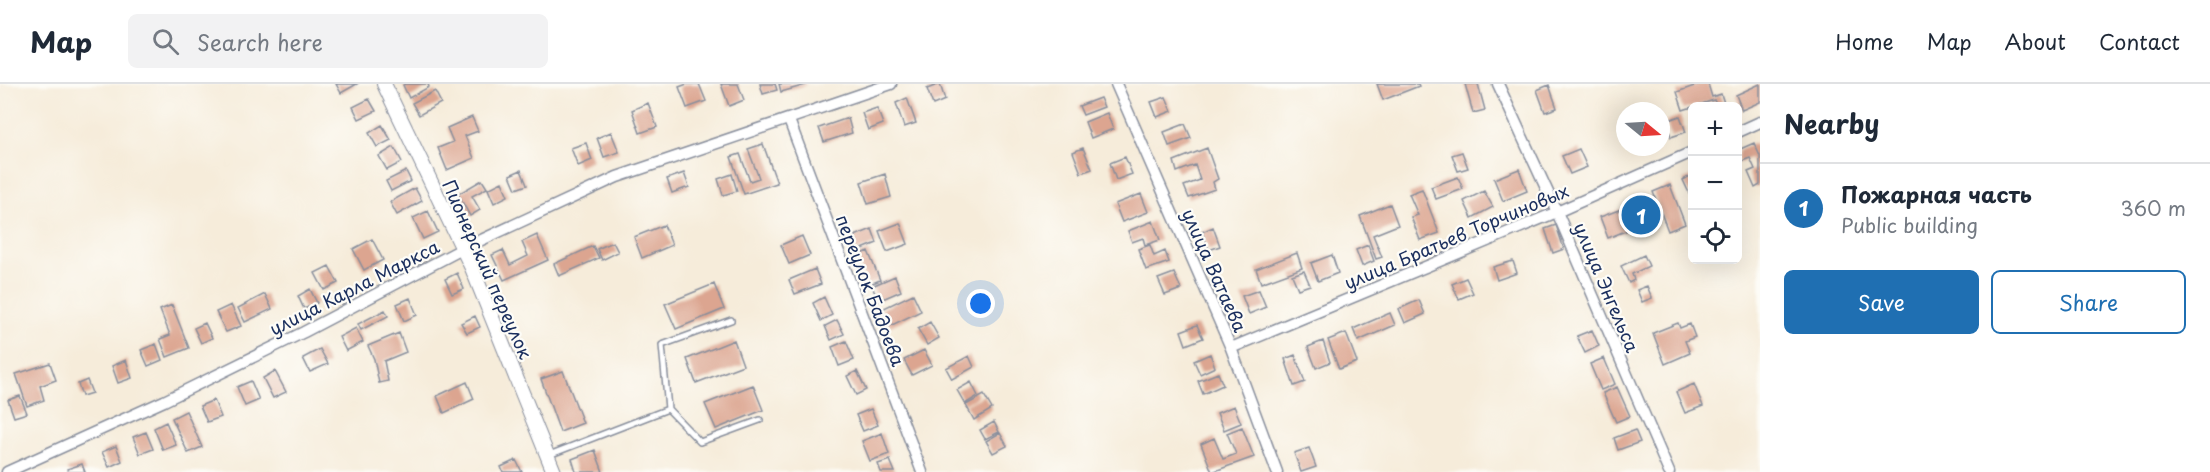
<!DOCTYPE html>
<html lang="en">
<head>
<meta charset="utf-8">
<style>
	:root { --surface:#fff; --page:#f2f2f3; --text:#1f2937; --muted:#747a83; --line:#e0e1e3; --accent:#1f6fb2 }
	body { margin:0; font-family:"Playpen Sans",sans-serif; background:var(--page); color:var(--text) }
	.controls { position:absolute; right:18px; top:18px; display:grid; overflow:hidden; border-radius:9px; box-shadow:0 6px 24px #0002 }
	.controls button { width:54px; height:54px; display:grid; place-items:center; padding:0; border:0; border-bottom:2px solid var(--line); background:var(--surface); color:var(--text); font:30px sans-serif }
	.compass { position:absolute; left:1616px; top:18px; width:54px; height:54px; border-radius:50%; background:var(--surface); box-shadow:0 6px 24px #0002; rotate:108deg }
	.you { position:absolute; left:981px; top:220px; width:21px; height:21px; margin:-15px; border:4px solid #fff; border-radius:50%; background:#1a73e8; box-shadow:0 0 0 9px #1a73e833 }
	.badge { display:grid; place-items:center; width:39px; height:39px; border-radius:50%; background:var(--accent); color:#fff; font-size:20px; font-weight:700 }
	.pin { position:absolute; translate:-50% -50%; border:3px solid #fff; box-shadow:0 2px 6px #0006 }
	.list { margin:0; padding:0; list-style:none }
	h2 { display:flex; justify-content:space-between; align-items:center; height:78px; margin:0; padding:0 24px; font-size:26px }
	h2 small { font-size:20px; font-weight:400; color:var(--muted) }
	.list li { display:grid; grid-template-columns:39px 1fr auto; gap:18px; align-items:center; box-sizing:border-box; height:90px; padding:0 24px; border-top:2px solid var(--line) }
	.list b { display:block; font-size:22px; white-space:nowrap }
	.list p { margin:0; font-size:20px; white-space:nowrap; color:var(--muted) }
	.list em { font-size:20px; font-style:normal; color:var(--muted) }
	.actions { display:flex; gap:12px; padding:18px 24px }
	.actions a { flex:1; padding:14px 0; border:2px solid var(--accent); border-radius:9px; text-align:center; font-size:21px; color:var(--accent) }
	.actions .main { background:var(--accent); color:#fff }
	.icon { flex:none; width:33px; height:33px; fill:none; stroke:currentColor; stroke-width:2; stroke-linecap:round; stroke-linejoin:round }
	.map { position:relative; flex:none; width:1760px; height:388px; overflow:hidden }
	header { display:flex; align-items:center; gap:36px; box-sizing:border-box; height:84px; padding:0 30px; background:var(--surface); border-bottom:2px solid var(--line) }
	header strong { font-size:28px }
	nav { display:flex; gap:33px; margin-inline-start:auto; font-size:21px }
	.search { width:420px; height:54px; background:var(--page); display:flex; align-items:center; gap:15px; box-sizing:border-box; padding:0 21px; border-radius:9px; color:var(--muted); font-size:22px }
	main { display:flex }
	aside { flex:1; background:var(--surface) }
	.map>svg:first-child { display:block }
	.building { fill:#dca590 }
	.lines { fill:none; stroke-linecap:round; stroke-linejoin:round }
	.service-casing { stroke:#888e9c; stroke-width:8 }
	.minor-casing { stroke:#888e9c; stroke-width:13 }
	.tertiary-casing { stroke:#888e9c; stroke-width:16 }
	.service { stroke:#fff; stroke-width:5 }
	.minor { stroke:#fff; stroke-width:10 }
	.tertiary { stroke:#fff; stroke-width:14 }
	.labels { text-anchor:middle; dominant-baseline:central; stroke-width:4.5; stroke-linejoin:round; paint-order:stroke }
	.street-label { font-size:18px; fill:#1b2f5e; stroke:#fdfcf7 }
</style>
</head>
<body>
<header>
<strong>Map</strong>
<div class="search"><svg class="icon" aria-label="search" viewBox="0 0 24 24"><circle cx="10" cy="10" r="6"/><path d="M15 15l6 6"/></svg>Search here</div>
<nav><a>Home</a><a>Map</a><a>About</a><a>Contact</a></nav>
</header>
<main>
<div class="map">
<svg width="1760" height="388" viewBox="0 0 1760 388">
	<rect width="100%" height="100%" fill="#fdfcf7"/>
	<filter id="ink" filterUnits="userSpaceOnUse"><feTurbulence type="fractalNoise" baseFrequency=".0167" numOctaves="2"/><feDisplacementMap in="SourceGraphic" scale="12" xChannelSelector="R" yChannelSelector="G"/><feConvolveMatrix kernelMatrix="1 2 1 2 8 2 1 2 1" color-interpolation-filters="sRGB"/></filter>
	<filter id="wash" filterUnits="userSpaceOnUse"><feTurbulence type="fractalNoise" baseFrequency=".008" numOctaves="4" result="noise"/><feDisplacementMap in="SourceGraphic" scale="24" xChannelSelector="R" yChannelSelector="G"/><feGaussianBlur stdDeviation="1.35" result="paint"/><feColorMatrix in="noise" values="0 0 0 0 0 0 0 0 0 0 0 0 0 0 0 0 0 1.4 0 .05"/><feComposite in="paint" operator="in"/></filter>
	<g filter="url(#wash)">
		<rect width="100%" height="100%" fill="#f6ecda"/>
		<g id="blocks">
			<!-- building -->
			<path class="building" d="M336 0H357L341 9Z
				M405 0H428L429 3 409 14 403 1Z
				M687 0H699L706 17 687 24 679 3Z
				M721 0H738L744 16 729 22Z
				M760 0H775L777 6 763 10Z
				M779 0H806V1L781 8Z
				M940 0 945 16 933 21 927 5Z
				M1377 0H1418L1419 2 1383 16Z
				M1465 0H1478L1485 26 1473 29Z
				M1700 0H1708L1712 13 1721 10 1725 22H1717L1714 16 1683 26 1677 8Z
				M1760 0V18L1742 26 1736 11Z
				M1549 1 1557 24 1545 28 1537 6Z
				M435 7 441 19 419 31 412 19Z
				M1166 13 1172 27 1157 33 1151 18Z
				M907 14 916 39 904 43 896 19Z
				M1100 14 1104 23 1083 31 1079 22Z
				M369 15 376 27 359 35 353 23Z
				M648 19 657 43 640 49 632 26Z
				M877 24 883 40 868 46 862 29Z
				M1107 29 1113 45 1091 54 1085 38Z
				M1680 32 1686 48 1671 53 1666 37Z
				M472 33 478 47 465 52 474 74 447 86 438 64 453 58 447 44Z
				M848 34 852 49 824 58 819 44Z
				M1185 40 1191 54 1169 62 1164 48Z
				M382 41 391 56 377 63 369 49Z
				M611 48 619 68 604 73 597 54Z
				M586 59 592 76 578 82 571 64Z
				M1754 59 1760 72V101L1755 104 1748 88 1755 85 1750 74 1740 78 1738 72V66Z
				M763 60 777 99 744 110 731 73 740 70 750 97 759 94 748 65Z
				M394 63 402 78 387 86 379 72Z
				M1083 64 1092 85 1081 89 1073 68Z
				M1207 64 1218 95 1213 98 1215 105 1189 114 1184 102 1200 96 1195 81 1177 88 1174 77Z
				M1579 65 1587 83 1570 90 1562 72Z
				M1462 68 1468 84 1458 87 1452 71Z
				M1125 73 1132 90 1116 96 1110 79Z
				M1519 85 1527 107 1503 117 1494 95Z
				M521 86 527 101 516 105 510 91Z
				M406 87 411 97 391 107 386 97Z
				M684 89 689 103 672 109 667 95Z
				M732 90 737 107 723 111 718 95Z
				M885 90 891 113 868 120 861 98Z
				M1692 91V107L1689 109 1683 96Z
				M1458 93 1463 105 1436 115 1431 103Z
				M482 96 487 104 472 112 480 126 470 132 458 110Z
				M502 98 508 112 494 119 488 105Z
				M1670 101 1685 140 1668 147 1653 108Z
				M415 104 422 117 397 131 390 118Z
				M1422 105 1439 149 1420 156 1411 133 1418 131 1409 110Z
				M1484 107 1493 123 1472 134 1464 117Z
				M1141 110 1148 128 1122 138 1115 120Z
				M1390 120 1398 141 1373 151 1382 173 1376 175 1360 132Z
				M1627 123 1635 143 1608 154 1600 133Z
				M428 127 438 148 423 155 413 134Z
				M1153 137 1160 156 1145 161 1143 154 1132 158 1128 147Z
				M900 139 908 160 887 168 879 147Z
				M664 141 672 161 642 174 634 153Z
				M1556 141 1564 165 1553 169 1545 145Z
				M1213 143 1220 162 1209 166 1202 148Z
				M872 145 877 159 855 168 850 154Z
				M537 151 548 176 504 196 492 171 503 166 510 181 528 172 522 158Z
				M802 152 810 171 789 180 781 161Z
				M372 155 383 176 364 186 353 165Z
				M613 158 618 168 602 176 597 165Z
				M1150 161 1154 172 1165 167 1169 178 1146 186 1138 165Z
				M1368 161 1374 177 1362 182 1356 166Z
				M593 162 599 174 559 192 554 180Z
				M868 167 880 196 868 201 856 172Z
				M1297 169 1302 184 1261 199 1256 185Z
				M1332 171 1338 189 1318 197 1311 179Z
				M1644 171 1649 182 1632 190 1634 196 1629 199 1621 182Z
				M1513 177 1517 189 1497 196 1493 183Z
				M329 182 338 199 324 206 315 189Z
				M815 185 821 200 795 210 789 196Z
				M1304 187 1310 201 1298 205 1292 191Z
				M457 189 464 205 452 210 445 195Z
				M1174 189 1181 205 1165 211 1158 195Z
				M895 192 901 207 878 217 872 202Z
				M1466 194 1473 209 1459 215 1452 200Z
				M714 200 724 225 676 245 665 220Z
				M1647 202 1652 214 1642 218 1637 206Z
				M310 205 317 219 304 225 298 212Z
				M1259 206 1266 223 1249 230 1242 212Z
				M265 210 272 225 245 238 238 224Z
				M913 210 921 227 890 242 882 225Z
				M824 213 832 231 821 237 813 219Z
				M410 214 417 231 404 237 397 220Z
				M1419 216 1425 230 1405 239 1399 225Z
				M172 221 189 264 167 273 160 255 170 251 160 226Z
				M231 221 241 242 226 248 216 228Z
				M385 226 388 232 361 246 358 240Z
				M1390 229 1395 241 1358 257 1353 245Z
				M475 232 480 243 467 249 461 239Z
				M837 236 844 250 831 256 825 242Z
				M930 238 939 254 927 261 918 245Z
				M205 239 212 254 201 259 194 244Z
				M1678 239 1680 244 1690 240 1695 253 1685 257 1690 269 1665 280 1653 249Z
				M1197 241 1203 254 1186 261 1181 247Z
				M356 244 363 258 346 267 339 253Z
				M1592 246 1599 262 1585 269 1577 252Z
				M399 249 406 268 384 277 388 297 379 299 374 275 368 262Z
				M1346 249 1357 278 1339 285 1328 256Z
				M734 256 743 281 696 299 687 275Z
				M846 257 854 276 839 282 832 263Z
				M1323 257 1330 278 1316 284 1308 263Z
				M156 260 162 276 148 282 141 266Z
				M320 265 328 280 310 288 303 274Z
				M924 266 932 281 912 291 904 276Z
				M1210 270 1215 283 1200 290 1194 277Z
				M1295 271 1305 298 1294 302 1285 275Z
				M969 272 974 283 952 295 946 284Z
				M1604 274 1615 300 1601 306 1590 280Z
				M126 276 132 294 118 299 112 282Z
				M50 279 56 296 40 302 44 316 27 322 16 290Z
				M275 287 286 308 273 314 263 294Z
				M563 287 583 339 560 348 541 295Z
				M857 287 866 306 856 311 847 292Z
				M1218 289 1223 301 1203 310 1198 297Z
				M87 296 92 309 82 312 78 300Z
				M251 297 259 316 245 322 237 303Z
				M467 298 474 315 444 329 437 312Z
				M971 298 978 312 965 320 957 306Z
				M1694 300 1703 322 1685 329 1676 308Z
				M753 301 763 326 716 345 705 320Z
				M1617 303 1630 332 1616 338 1603 309Z
				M984 311 992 325 974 336 966 321Z
				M20 312 27 329 14 333 8 316Z
				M214 316 221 333 207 338 200 322Z
				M1234 322 1241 339 1224 346 1217 329Z
				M871 325 878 341 863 347 856 331Z
				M186 327 202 363 188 369 172 334Z
				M166 338 176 361 163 366 154 344Z
				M994 338 999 348 985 355 980 346Z
				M1242 343 1254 373 1212 388 1201 360 1214 354 1223 375 1236 370 1227 349Z
				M1635 346 1640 358 1618 366 1614 354Z
				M146 348 153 365 140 370 133 353Z
				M882 349 889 370 870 377 862 357Z
				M1000 349 1007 362 993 369 986 357Z
				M116 362 122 377 109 383 102 368Z
				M1309 364 1316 383 1301 388 1294 369Z
				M595 366 603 388H576L572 375Z
				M516 376 522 388H503L501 383Z
				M890 376 895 388H881L878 380Z
				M82 380 85 388H68L67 385Z"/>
		</g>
	</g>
	<g filter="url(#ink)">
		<use href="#blocks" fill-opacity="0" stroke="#888e9c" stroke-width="1.5"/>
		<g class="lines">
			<defs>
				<path id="service" d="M668 325 700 358 760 336
					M549 371 668 325 662 261 731 236"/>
				<path id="minor" d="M1116 0 1231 264 1277 388
					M1498 0 1557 128 1669 388
					M789 36 922 388
					M1738 48 1760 38
					M1231 264 1557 128 1692 68
					M7 388 164 317 304 248 462 165 617 93 891 0"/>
				<path id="tertiary" d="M384 0 472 184 554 388"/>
			</defs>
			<!-- service casing -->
			<use href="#service" class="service-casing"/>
			<!-- minor casing -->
			<use href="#minor" class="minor-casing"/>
			<!-- tertiary casing -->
			<use href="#tertiary" class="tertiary-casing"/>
			<!-- service -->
			<use href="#service" class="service"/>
			<!-- minor -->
			<use href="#minor" class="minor"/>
			<!-- tertiary -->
			<use href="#tertiary" class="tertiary"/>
		</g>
	</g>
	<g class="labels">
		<!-- street labels -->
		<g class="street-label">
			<text transform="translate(1456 152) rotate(-23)">улица Братьев Торчиновых</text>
			<text transform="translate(488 185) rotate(66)">Пионерский переулок</text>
			<text transform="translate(1215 186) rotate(66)">улица Ватаева</text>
			<text transform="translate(354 203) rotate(-27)">улица Карла Маркса</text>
			<text transform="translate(1607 203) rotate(67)">улица Энгельса</text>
			<text transform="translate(871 206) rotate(69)">переулок Бадоева</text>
		</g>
	</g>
</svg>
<div class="controls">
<button>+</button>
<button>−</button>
<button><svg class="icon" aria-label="locate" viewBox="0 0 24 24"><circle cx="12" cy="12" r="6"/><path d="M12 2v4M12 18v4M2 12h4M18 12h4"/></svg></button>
</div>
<svg class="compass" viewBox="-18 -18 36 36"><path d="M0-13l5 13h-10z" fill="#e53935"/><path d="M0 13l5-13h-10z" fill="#747a83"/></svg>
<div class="you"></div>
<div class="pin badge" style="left:1641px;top:131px">1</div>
</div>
<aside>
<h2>Nearby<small></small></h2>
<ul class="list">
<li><span class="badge">1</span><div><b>Пожарная часть</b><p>Public building</p></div><em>360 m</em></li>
</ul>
<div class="actions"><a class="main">Save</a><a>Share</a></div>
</aside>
</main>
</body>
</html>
